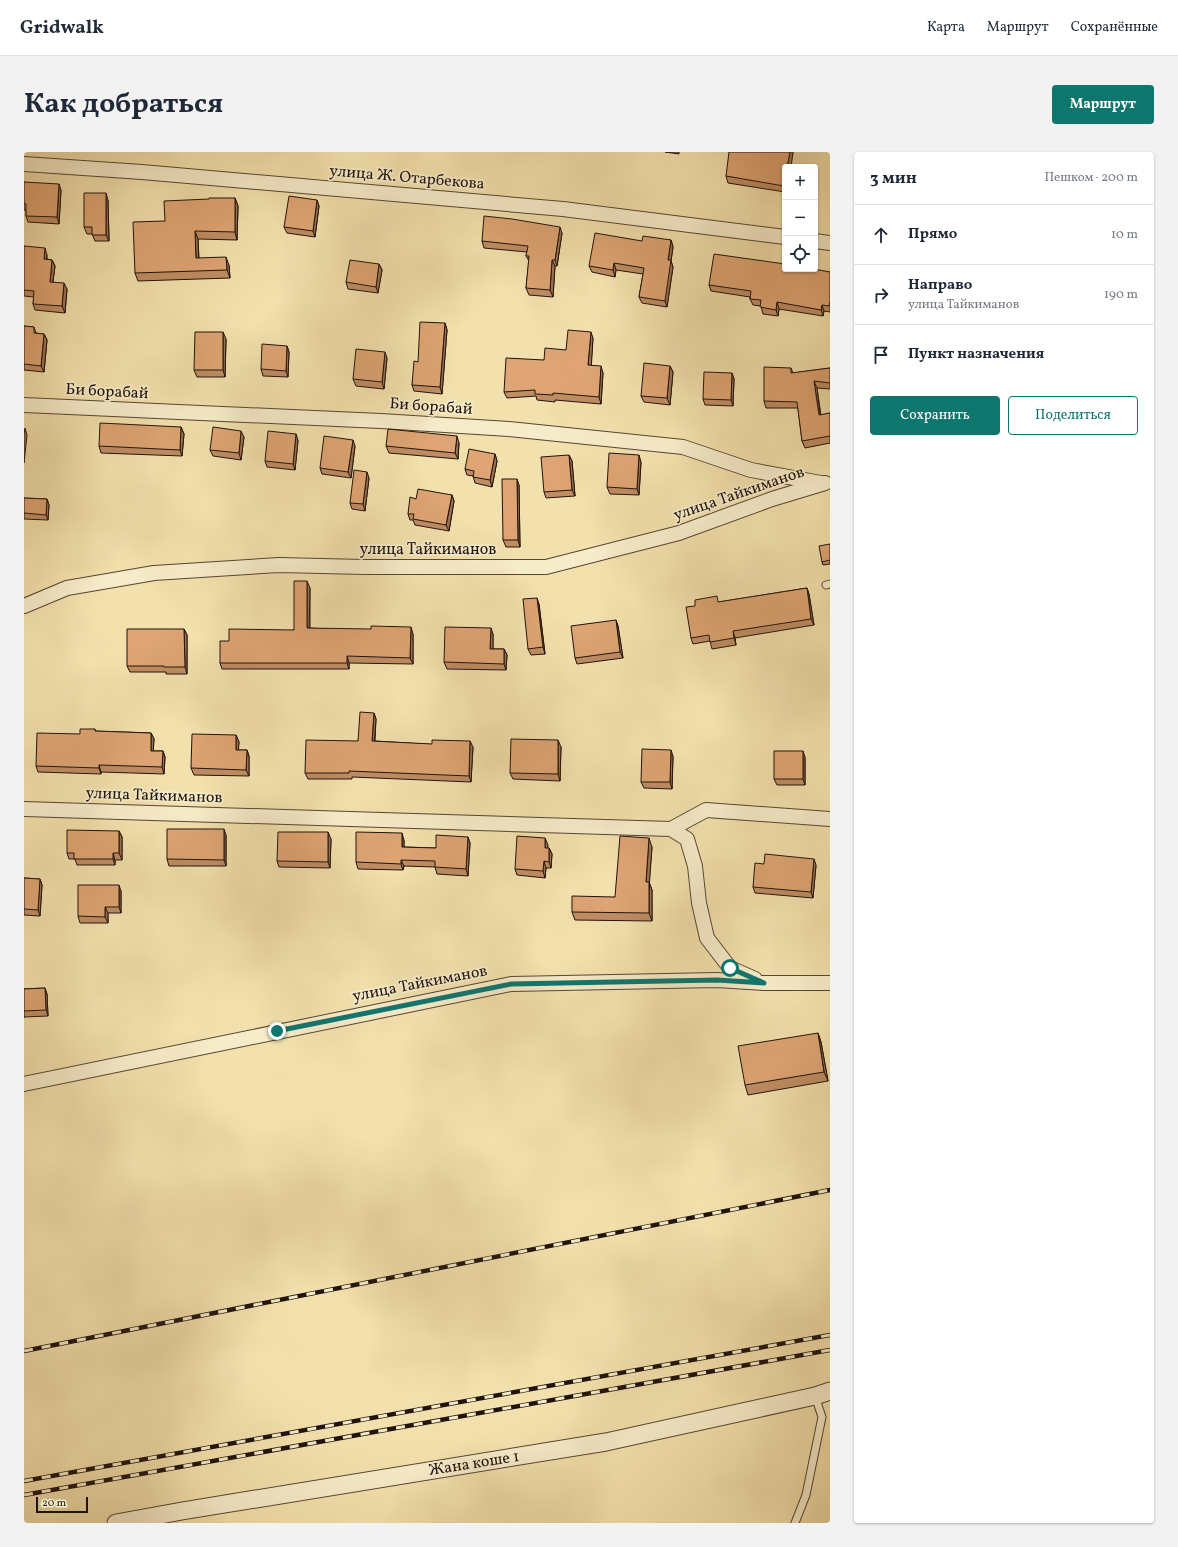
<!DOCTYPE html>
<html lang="ru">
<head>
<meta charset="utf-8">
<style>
	:root { --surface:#fff; --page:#f2f2f3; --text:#1f2937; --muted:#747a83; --line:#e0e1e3; --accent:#0f766e }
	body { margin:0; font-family:Vollkorn,serif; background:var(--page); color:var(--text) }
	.controls { position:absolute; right:12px; top:12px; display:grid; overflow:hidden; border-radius:4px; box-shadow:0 1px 3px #0004 }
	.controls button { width:36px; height:36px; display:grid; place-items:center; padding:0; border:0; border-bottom:1px solid var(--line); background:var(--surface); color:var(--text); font:20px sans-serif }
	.scale { position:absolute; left:12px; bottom:10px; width:52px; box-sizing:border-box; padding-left:4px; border:2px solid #20130c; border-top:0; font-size:11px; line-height:14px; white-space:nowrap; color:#20130c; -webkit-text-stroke:3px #f7ecca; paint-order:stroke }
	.stop { position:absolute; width:12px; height:12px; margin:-9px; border:3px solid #0f766e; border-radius:50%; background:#fff }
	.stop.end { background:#0f766e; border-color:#fff; box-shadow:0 1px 4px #0008 }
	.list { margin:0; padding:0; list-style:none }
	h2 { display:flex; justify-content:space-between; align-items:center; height:52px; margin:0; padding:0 16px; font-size:17px }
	h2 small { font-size:13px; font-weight:400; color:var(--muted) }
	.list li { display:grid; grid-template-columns:26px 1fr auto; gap:12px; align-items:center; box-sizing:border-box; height:60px; padding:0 16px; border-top:1px solid var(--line) }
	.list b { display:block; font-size:15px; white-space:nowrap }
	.list p { margin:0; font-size:13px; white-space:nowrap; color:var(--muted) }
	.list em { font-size:13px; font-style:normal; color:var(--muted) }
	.actions { display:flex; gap:8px; padding:12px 16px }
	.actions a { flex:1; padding:9px 0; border:1px solid var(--accent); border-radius:4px; text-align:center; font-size:14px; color:var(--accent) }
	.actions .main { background:var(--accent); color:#fff }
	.icon { flex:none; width:22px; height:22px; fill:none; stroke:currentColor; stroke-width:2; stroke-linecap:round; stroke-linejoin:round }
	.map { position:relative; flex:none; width:806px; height:1371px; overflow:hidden; border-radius:4px }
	header { display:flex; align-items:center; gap:24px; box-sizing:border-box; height:56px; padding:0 20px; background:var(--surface); border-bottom:1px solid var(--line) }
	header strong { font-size:19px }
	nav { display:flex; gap:22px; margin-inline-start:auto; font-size:14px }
	.intro { display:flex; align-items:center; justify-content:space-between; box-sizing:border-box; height:96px; padding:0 24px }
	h1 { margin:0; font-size:28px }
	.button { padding:10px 18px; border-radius:4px; background:var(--accent); color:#fff; font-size:14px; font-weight:700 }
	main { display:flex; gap:24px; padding:0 24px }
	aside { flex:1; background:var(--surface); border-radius:4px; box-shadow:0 1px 3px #0004 }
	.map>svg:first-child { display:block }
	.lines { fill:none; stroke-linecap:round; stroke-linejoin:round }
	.service-casing { stroke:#554634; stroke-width:9 }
	.minor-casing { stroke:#554634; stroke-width:16 }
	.tertiary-casing { stroke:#554634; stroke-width:19 }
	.service { stroke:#f7ecca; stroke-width:7 }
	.minor { stroke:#f7ecca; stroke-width:14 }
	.tertiary { stroke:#f7ecca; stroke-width:17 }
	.rail-casing { stroke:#20130c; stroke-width:4.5 }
	.rail { stroke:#f7ecca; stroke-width:3; stroke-dasharray:9; stroke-linecap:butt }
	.wall { fill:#bf8d63; stroke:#20130c }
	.shaded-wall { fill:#9b7350; stroke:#20130c }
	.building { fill:#dea473; stroke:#20130c }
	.route { stroke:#0f766e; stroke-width:5 }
	.labels { text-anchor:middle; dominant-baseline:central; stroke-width:3.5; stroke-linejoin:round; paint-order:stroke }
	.street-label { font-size:16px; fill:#20130c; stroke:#f7ecca }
</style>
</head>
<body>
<header>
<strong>Gridwalk</strong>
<nav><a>Карта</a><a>Маршрут</a><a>Сохранённые</a></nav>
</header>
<div class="intro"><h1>Как добраться</h1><a class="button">Маршрут</a></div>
<main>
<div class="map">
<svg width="806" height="1371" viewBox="0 0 806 1371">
	<rect width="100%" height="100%" fill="#f3e1ad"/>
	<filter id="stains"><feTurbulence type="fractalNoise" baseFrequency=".005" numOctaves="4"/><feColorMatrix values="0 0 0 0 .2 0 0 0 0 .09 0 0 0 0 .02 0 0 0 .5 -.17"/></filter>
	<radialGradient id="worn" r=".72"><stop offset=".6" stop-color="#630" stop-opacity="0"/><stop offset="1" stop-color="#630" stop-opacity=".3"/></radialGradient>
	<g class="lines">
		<defs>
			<path id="service" d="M802 433 806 432
				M771 1371 782 1343 798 1265 791 1244"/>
			<path id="minor" d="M0 12 118 20 539 57 761 85
				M791 89 806 91
				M0 253 357 269 485 277 659 295 727 318 797 331
				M0 454 43 436 130 421 255 413 340 415H522L655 381 748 347 801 331
				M0 657 647 677 682 658 806 667
				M647 677 663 687 671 714 675 751 683 786 706 816 731 827
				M0 932 487 832 693 828 740 831H806"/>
			<path id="tertiary" d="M92 1371 158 1359 582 1290 791 1244 806 1239"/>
		</defs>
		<!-- service casing -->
		<use href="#service" class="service-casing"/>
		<!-- minor casing -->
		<use href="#minor" class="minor-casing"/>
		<!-- tertiary casing -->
		<use href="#tertiary" class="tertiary-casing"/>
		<!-- service -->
		<use href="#service" class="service"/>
		<!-- minor -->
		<use href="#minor" class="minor"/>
		<!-- tertiary -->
		<use href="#tertiary" class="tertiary"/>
		<defs>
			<path id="rail" d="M0 1199 806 1038
				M0 1329 806 1183
				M0 1343 806 1198"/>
		</defs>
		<!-- rail casing -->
		<use href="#rail" class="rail-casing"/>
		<!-- rail -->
		<use href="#rail" class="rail"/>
	</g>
	<!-- wall -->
	<path class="wall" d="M641 0H655V2Z
		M769 1 761 15V40L704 31 702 24Z
		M0 30 37 38 35 72 4 70 2 64V58H0Z
		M211 46 214 54 213 88 174 87 175 106 205 113 206 126 114 129 111 121 141 69Z
		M84 48 85 89H71L68 82H63L60 75Z
		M293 48 295 54 291 85 263 81 260 75Z
		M538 81 533 114H531L529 145 505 143 502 136 505 109 502 104 503 100 460 96 458 89Z
		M647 88 649 95 647 109 649 115 643 155 618 151 615 145 619 122 592 118 591 125 568 120 565 114 618 89Z
		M0 94 23 103V107L28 108 31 114 29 130 43 137 41 161 11 158 9 152 10 145 0 144Z
		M355 112 358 118 354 141 324 137 322 130Z
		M806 120V160L800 159 799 164 755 157 754 164 739 162 737 154 729 153 726 147V145L687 139 685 133Z
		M421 171 423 178 418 242 390 239 388 233 394 210Z
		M0 174 10 175 12 181 20 182 23 188 20 220 0 218Z
		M569 186 567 213 579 221 577 252 531 248V250L513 248 512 244 483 246 480 240 520 208 542 198Z
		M202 187 201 225H173L170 218Z
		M263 194 265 200 264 225 239 224 237 217Z
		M363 206 360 237 332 234 329 227Z
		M646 214 649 220 646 253 620 250 617 244Z
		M767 216 769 221 806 216V237L793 236 797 263 806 261V291L781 296 778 289 774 256H742L740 249Z
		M708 221 710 227 709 254 681 253 679 247Z
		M157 275 160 282 158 304 77 301 75 294Z
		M272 282 274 289 271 318 243 315 241 309Z
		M220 285 217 308 189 304 186 298Z
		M435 291 434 307 365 301 362 294Z
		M331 294 327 326 298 322 296 316Z
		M471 302 473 309 468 335 451 331 449 324 443 323 441 317Z
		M545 303 548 309 551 344 522 346 520 340Z
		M617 310 615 343 586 342 583 335Z
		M345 326 341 359 328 357 326 351Z
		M495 333 496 395H482L479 388Z
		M428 343 430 349 425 379 391 373 389 368H386L384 362 392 347Z
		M0 346 23 347 25 353 24 368 0 367Z
		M806 392V412L799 413 798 410Z
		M286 436V476L389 482V512L325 511V517H198L196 511 205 489 270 478Z
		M783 436 785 442 790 473 711 486 712 493 688 497 686 489 669 492 667 486 695 450Z
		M515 452 521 502 507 503 504 497Z
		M592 468 594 474 599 506 553 512 551 506Z
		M160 477 163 483V522H142V520H106L103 514Z
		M469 482V497H480L483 503 482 518 423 517 420 510Z
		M350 561 352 567 351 589 449 595 447 630 328 625V627H284L281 621 334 589Z
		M71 577V579L127 581 130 587 129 599H139L141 605 140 622 77 620V622L14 620 12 614 56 582Z
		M212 583 215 590 214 598H223L225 604V624L170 623 167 616Z
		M537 595 536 629 489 627 486 621Z
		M649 604 648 637 620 636 617 630Z
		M781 605V633H753L750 627Z
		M95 679 98 685V708H91V713H53L51 707H45L43 701Z
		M202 683V714H145L143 707Z
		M444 685 446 691 444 724 413 722 411 715 380 714 379 718 334 717 332 710 380 688V695L412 696Z
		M307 687 306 716 255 715 253 709Z
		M524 693 523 696H525L528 702 527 716H522L521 726 493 723 491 717Z
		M628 695 625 730 628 738V769L551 768 548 760 591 745Z
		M740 712 792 713 789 746 731 741 729 735Z
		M0 726 16 727 18 733 16 764 0 763Z
		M97 739V761H84V771H56L54 764Z
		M21 836 23 842 24 864 0 865V866V837Z
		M794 881 797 890 804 929 724 943 721 933Z"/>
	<!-- shaded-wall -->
	<path class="shaded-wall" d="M766 0H769V1L767 15H763Z
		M761 26V37L760 34Z
		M35 32 37 38 35 72 33 65Z
		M82 41 84 48 85 89 82 83Z
		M211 46 214 54 213 88 211 80Z
		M293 48 295 54 291 85 289 79Z
		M536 75 538 81 533 114 531 108Z
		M171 79 174 87 175 114 172 106Z
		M647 88 649 95 647 109 649 115 643 155 641 149 644 108Z
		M21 96 23 103 22 113 20 107Z
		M202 105 205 113 206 126 203 118Z
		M28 108 31 114 28 136 26 130Z
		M528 108 531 114 529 145 526 138Z
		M590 111 592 118 591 125 589 118Z
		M355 112 358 118 354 141 352 135Z
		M40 131 43 137 41 161 38 154Z
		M753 150 755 157 754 164 752 158Z
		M798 153 800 159 799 164 797 158Z
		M421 171 423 178 418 242 416 235Z
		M199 180 202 187 201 225 199 218Z
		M567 180 569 186 567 220 564 213Z
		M20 182 23 188 20 220 17 214Z
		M263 194 265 200 264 225 262 219Z
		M361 200 363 206 360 237 358 230Z
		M577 214 579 221 577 252 575 245Z
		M646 214 649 220 646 253 643 246Z
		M708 221 710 227 709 254 707 248Z
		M790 229 793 236 797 269 795 263Z
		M157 275 160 282 158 304 156 298Z
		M1 276 3 283 0 311V283Z
		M217 279 220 285 217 308 215 301Z
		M272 282 274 289 271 318 269 312Z
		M433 284 435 291 434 307 431 301Z
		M329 288 331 294 327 326 324 320Z
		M471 302 473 309 468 335 466 328Z
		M545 303 548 309 551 344 548 338Z
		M615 303 617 310 615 343 613 337Z
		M343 320 345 326 341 359 339 352Z
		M493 327 495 333 496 395 494 388Z
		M428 343 430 349 425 379 422 373Z
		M23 347 25 353 24 368 22 363Z
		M283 429 286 436 285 483 283 476Z
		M783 436 785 442 790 473 787 467Z
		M513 446 515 452 521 502 519 495Z
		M592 468 594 474 599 506 596 500Z
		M387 475 389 482V512L386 506Z
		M467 476 469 482V503L466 497Z
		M160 477 163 483V522L161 515Z
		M709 479 711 486 712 493 710 486Z
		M480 497 483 503 482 518 480 512Z
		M323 504 325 511V517L323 511Z
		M350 561 352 567 350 595 348 589Z
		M127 581 130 587 129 605 127 599Z
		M212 583 215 590 214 604 212 598Z
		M534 588 537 595 536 629 534 622Z
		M446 589 449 595 447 630 445 624Z
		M223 598 225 604V624L222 618Z
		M647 598 649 604 648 637 646 630Z
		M139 599 141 605 140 622 138 615Z
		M779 599 781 605V633L779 627Z
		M75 613 77 620V622L75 616Z
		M200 677 202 683V714L200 708Z
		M95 679 98 685V708L95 701Z
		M304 680 307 687 306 716 304 710Z
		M378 681 380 688V701L378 695Z
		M444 685 446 691 444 724 442 717Z
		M521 686 524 693 523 702 521 696Z
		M625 686 628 695 625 738 622 730Z
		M525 696 528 702 527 716 525 710Z
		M89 701 91 708V713L89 707Z
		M790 707 792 713 789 746 787 740Z
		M377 708 380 714 379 718 377 712Z
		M520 709 522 716 521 726 519 719Z
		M16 727 18 733 16 764 14 758Z
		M625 730 628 738V769L625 761Z
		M95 733 97 739V761L95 755Z
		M81 755 84 761V771L81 765Z
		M21 836 23 842 24 864 22 858Z
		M794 881 797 890 804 929 800 920Z"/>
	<!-- building -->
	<path class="building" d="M705 0H766L763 15H761V26L760 34 702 24Z
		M0 30 35 32 33 65 2 64V52L0 51Z
		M60 41H82V83H68V75H60Z
		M265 44 293 48 289 79 260 75Z
		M185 46H211V80L171 79 172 106 202 105 203 118 111 121 109 70 141 69 140 49 185 47Z
		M460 64 488 67 536 75 531 108H528L526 138 502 136 505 104H502L504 94 458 89Z
		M571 81 618 89 619 84 647 88 644 108H647L641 149 615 145 620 116 590 111 589 118 565 114Z
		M0 94 21 96 20 107 28 108 26 130 40 131 38 154 9 152 10 139 0 138Z
		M690 102 761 112V117H790L806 120V150L805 154 798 153 797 158 753 150 752 158 736 155 737 148 726 147 727 139 685 133Z
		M326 108 355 112 352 135 322 130Z
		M396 170 421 171 416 235 388 233 390 209 394 210Z
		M0 174 10 175V181L20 182 17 214 0 212Z
		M544 178 567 180 564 213 577 214 575 245 529 241V243L511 242V238L480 240 482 206 520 208 521 196 542 198Z
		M171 180H199V218H170Z
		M238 192 263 194 262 219 237 217Z
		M332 197 361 200 358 230 329 227Z
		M620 211 646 214 643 246 617 244Z
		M740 215 767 216V221L806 216V231L790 229 795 263 806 261V284L778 289 773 250 740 249Z
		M680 220 708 221 707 248 679 247Z
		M76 271 157 275 156 298 75 294Z
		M189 275 217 279 215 301 186 298Z
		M364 277 433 284 431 301 362 294Z
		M244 279 272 282 269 312 241 309Z
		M300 284 329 288 324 320 296 316Z
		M445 297 471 302 466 328 449 325 450 319 441 317Z
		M585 301 615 303 613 337 583 335Z
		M545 303 548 338 520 340 517 305Z
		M330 318 343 320 339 352 326 351Z
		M478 327H493L494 388H479Z
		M394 337 428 343 422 373 389 367 390 362H384L386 345 392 347Z
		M0 346 23 347 22 363 0 361Z
		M806 392V408L798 410 795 394Z
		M270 429H283V476L347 477V474L387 475 386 506 323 504V511H196V489H205V477L270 478Z
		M783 436 787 467 709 479 710 486 686 490 685 483 667 486 662 455 671 454V448L693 444 694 450Z
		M513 446 519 495 504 497 499 447Z
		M592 468 596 500 551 506 547 474Z
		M421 475 467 476 466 497H480V512L420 510Z
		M103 477H160L161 515H140V514H103Z
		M336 560 350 561 348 589 408 592V588L446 589 445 624 325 619V621H281L282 588 334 589Z
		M56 577H71V579L127 581V599H139L138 615 75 613V616L12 614 13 581 56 582Z
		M168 582 212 583V598H223L222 618 167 616Z
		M487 587 534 588V622L486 621Z
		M618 597 647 598 646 630H617Z
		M750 599H779V627H750Z
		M143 677H200V708L143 707Z
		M43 678 95 679V701H89V707H50V701H43Z
		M254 680H304V710L253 709Z
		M332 680 378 681V695L412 696V683L444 685 442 717 411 715V709L377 708V712L332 710Z
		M493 684 521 686V696H525V710L520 709 519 719 491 717Z
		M596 684 625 686 622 730H625V761L548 760V744L591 745Z
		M741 702 790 707 787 740 729 735 731 711 740 712Z
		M0 726 16 727 14 758 0 757Z
		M54 733H95V755H81V765L54 764Z
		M21 836 22 858 0 859V837Z
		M794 881 800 920 721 933 714 894Z"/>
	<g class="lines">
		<!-- route -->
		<path class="route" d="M253 879 487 832 693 828 740 831 706 816"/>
	</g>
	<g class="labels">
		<!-- street labels -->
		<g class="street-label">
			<text transform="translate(383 26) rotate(5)">улица Ж. Отарбекова</text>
			<text transform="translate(83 240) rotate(3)">Би борабай</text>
			<text transform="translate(407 255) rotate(4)">Би борабай</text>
			<text transform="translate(715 342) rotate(-19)">улица Тайкиманов</text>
			<text x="404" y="398">улица Тайкиманов</text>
			<text transform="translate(130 644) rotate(2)">улица Тайкиманов</text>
			<text transform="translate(396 832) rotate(-11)">улица Тайкиманов</text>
			<text transform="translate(450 1312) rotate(-9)">Жана коше 1</text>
		</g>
	</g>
	<rect width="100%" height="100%" filter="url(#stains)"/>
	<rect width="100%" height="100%" fill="url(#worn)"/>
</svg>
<div class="controls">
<button>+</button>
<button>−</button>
<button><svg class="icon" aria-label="locate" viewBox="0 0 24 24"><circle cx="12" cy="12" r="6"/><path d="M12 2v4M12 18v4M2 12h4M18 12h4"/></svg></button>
</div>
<div class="scale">20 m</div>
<div class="stop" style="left:706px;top:816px"></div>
<div class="stop end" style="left:253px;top:879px"></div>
</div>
<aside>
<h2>3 мин<small>Пешком · 200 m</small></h2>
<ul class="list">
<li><svg class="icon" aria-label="ahead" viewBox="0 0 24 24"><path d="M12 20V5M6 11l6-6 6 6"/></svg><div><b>Прямо</b></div><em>10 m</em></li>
<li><svg class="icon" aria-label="right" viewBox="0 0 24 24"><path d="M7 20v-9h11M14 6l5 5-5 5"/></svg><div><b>Направо</b><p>улица Тайкиманов</p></div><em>190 m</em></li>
<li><svg class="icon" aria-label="arrive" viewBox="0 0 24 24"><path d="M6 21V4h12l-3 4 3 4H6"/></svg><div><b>Пункт назначения</b></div></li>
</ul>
<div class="actions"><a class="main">Сохранить</a><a>Поделиться</a></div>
</aside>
</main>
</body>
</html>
